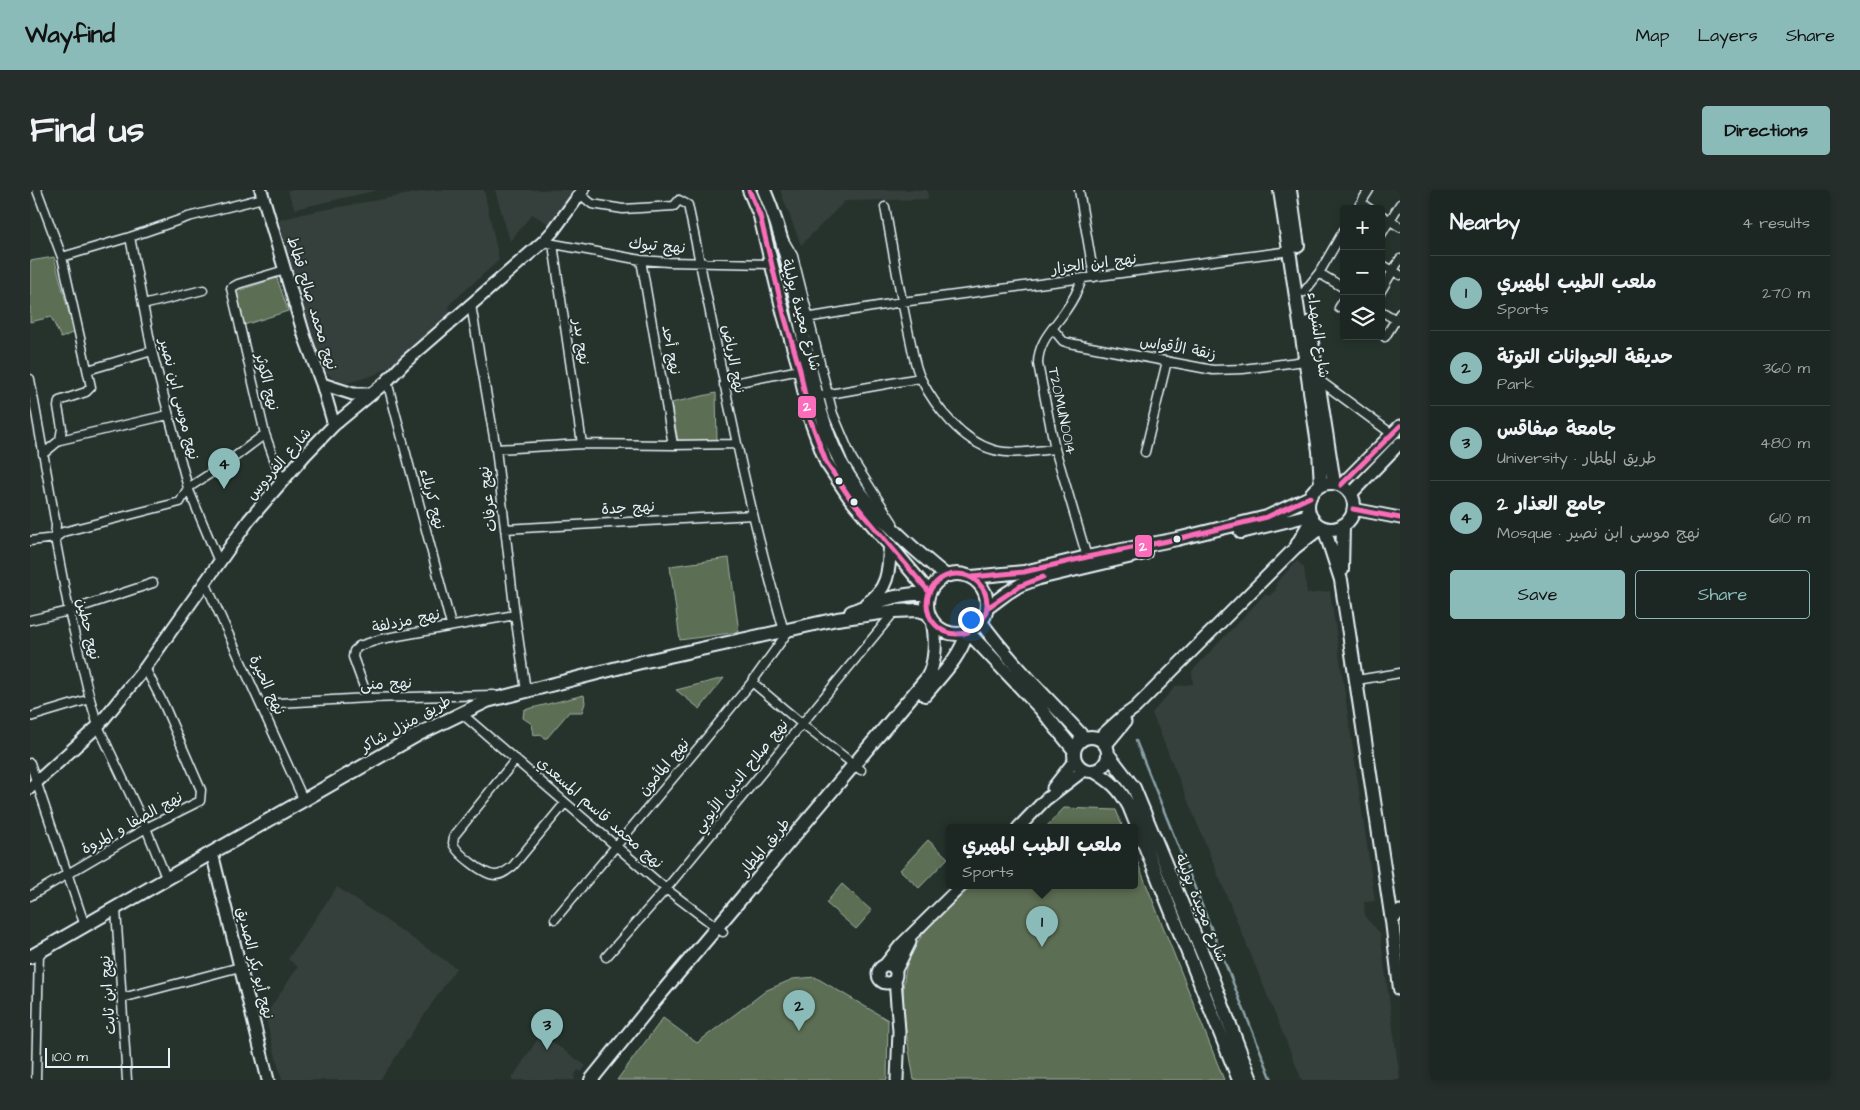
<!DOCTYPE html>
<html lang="en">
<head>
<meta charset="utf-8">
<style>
	:root { --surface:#1c2622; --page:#252e2a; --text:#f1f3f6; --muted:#a0a5a5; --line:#3a4340; --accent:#8bbbb9 }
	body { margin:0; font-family:"Architects Daughter","Playpen Sans Arabic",sans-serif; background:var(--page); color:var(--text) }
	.controls { position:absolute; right:15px; top:15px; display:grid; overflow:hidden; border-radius:5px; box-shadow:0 2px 8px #0003 }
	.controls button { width:45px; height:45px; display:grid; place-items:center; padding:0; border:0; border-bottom:1px solid var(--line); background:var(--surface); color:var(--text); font:25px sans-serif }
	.scale { position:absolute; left:15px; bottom:12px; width:125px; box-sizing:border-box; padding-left:5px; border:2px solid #e8f1f8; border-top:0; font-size:14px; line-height:18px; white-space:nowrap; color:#e8f1f8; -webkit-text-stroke:4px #26332d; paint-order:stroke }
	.you { position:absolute; left:940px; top:429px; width:18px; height:18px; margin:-12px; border:4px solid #fff; border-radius:50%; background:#1a73e8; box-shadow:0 0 0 8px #1a73e833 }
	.badge { display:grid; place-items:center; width:32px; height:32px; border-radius:50%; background:var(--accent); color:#111; font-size:16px; font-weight:700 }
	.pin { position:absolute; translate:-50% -41px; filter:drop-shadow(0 1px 2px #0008) }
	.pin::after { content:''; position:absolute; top:26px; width:18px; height:15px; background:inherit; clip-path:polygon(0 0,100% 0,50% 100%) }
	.popup { position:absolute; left:916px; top:634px; width:192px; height:65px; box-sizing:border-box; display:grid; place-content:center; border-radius:5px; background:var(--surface); filter:drop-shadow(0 1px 4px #0005); font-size:16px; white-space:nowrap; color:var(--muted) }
	.popup b { font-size:19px; color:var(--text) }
	.popup::after { content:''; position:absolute; left:50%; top:100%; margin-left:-10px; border:10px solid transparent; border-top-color:var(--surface) }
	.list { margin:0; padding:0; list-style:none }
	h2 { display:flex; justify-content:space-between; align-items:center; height:65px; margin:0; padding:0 20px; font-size:21px }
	h2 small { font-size:16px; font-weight:400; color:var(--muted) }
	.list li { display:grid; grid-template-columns:32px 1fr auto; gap:15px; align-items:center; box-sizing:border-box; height:75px; padding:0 20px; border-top:1px solid var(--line) }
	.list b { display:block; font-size:19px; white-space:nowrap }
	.list p { margin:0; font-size:16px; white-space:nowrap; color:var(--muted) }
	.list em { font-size:16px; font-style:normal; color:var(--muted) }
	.actions { display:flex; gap:10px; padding:15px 20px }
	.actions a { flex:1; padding:11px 0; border:1px solid var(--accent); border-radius:5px; text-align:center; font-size:18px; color:var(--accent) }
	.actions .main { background:var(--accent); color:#111 }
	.icon { flex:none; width:28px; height:28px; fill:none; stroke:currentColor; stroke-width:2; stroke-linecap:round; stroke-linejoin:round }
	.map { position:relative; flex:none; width:1370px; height:890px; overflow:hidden; border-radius:5px }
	header { display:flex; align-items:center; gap:30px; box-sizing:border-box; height:70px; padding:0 25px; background:var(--accent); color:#111 }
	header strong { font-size:24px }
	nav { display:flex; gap:28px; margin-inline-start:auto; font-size:18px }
	.intro { display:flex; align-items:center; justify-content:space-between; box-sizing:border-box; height:120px; padding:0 30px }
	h1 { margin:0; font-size:35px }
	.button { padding:12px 22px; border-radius:5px; background:var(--accent); color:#111; font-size:18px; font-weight:700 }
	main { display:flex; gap:30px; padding:0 30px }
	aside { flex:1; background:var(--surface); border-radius:5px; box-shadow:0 2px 8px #0003 }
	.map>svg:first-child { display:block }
	.built { fill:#363f3e }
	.green { fill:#5b6e52; stroke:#a2b0a5 }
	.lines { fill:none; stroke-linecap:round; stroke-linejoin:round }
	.stream { stroke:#8ba2a9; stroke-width:2.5 }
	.street-casing { stroke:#e8f1f8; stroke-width:11 }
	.secondary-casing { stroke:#e8f1f8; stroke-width:15 }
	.primary-casing { stroke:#e8f1f8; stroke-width:16 }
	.street { stroke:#26332d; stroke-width:8 }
	.secondary { stroke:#26332d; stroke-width:11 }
	.primary { stroke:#26332d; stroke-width:12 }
	.bus-1-casing { stroke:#26332d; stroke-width:9 }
	.bus-1 { stroke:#fb6dba; stroke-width:5 }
	.bus-dot { fill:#e8f1f8; stroke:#26332d; stroke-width:2 }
	.labels { text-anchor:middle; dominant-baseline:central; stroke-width:4; stroke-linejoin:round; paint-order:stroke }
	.street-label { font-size:15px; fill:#e8f1f8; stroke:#26332d }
	.line-badge { stroke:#26332d; stroke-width:2 }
	.badge-label { font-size:14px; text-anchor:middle; font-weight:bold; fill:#fff }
</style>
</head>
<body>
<header>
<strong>Wayfind</strong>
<nav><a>Map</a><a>Layers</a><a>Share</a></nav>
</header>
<div class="intro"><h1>Find us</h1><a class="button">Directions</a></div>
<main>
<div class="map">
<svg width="1370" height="890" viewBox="0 0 1370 890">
	<rect width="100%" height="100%" fill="#26332d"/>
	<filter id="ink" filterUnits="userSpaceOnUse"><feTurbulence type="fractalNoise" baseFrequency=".02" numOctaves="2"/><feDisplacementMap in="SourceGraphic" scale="10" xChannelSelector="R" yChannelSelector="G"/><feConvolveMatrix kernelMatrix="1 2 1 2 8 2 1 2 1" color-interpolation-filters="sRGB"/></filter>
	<g filter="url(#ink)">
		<!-- built -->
		<path class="built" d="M257 0H348L265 19Z
			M402 0H454L469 70 419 115 420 125 371 170 344 185 317 193 305 190 297 183 289 165 270 105 249 30 277 23Z
			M465 0H546L522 36 502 24 480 51Z
			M750 0H897L898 9 815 11 771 55Z
			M1267 371 1274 378 1277 404 1300 401 1345 711 1334 712 1335 727 1350 743 1370 890H1272L1122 523 1146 496 1163 494 1162 481 1235 404 1239 406 1246 400V393Z
			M307 697 426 778 350 890H252L235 826 268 777 258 769Z
			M511 844 556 876 551 882 548 880 544 886 545 890H481Z"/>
		<!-- green -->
		<path class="green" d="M24 67 44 142 31 148 21 127 0 132V71Z
			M247 88 258 121 214 135 207 101Z
			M686 203 687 251 648 250 641 213Z
			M699 368 709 442 650 450 640 376Z
			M694 488 670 519 646 500Z
			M554 505 555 513 552 522H539L517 548H514L511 544 504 545 502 534 493 528 494 520Z
			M1034 618 1086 620 1093 638H1015Z
			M898 650 918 668 889 698 870 680Z
			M1105 666 1194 890H884C878 849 862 791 886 754 900 732 923 714 942 696H1104Z
			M812 694 842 721 826 739 796 713Z
			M785 787 858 830 857 890H587L633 828 667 853 737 800 763 789Z"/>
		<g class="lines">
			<!-- stream -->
			<path class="stream" d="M1106 551 1242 890"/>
			<defs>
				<path id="street" d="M7 0 32 67 100 47 158 27 233 8
					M1049 0 1064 87
					M550 4 562 14 593 19 644 16 649 10 658 15C680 118 698 221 723 324 732 363 743 402 754 441
					M1331 13 1340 19
					M855 17C863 61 870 105 880 149 883 162 885 178 891 189 905 217 932 251 964 260 983 265 1004 261 1025 259
					M1327 19 1339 0
					M1351 25 1370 37
					M1351 45 1370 14
					M100 47 122 161 158 298 189 372
					M513 52 611 70 638 72 741 74
					M755 52 763 66 803 224 822 269 863 333
					M523 54 552 254
					M611 70 643 255
					M1351 74 1370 85
					M1289 83 1314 98
					M1052 89C1048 100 1043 110 1036 120 1024 138 1008 151 1008 174L1025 259 1057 367
					M1351 101 1370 69
					M1274 102 1289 83 1314 40
					M113 115 173 100
					M441 115 466 259 485 425 496 501
					M1309 118 1314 110
					M1351 121 1368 131
					M770 129 872 112 1260 61
					M1023 139 1033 151 1039 153 1183 180 1213 179 1275 171
					M1355 147 1370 123
					M58 180 122 161
					M0 189 26 335 25 348 39 421 60 509 68 536 116 638 137 690
					M1289 190 1362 244
					M357 191 421 435
					M694 195 770 180
					M794 205 890 188
					M30 250 32 238 28 217 29 211 56 202 61 197 32 67
					M466 259 552 254 643 255 707 254
					M1115 262 1137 171
					M13 264 30 250 138 225
					M252 291 235 244 201 98 208 94 255 80
					M475 339 723 325
					M0 351 25 348 33 342 150 312 158 298 198 272 235 244
					M175 392 274 611
					M0 430 39 421 123 393
					M1327 490 1370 483
					M722 492 772 534 831 580
					M338 508 323 467 324 461 329 456 351 449 485 425
					M231 514 338 508 464 505
					M431 523 636 699 693 742
					M0 527 60 509
					M486 569 424 646 423 653C426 663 455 686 466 685 472 685 478 680 483 676L535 613
					M0 573 55 736
					M0 706 116 638 170 611 171 600 134 515 115 478
					M86 719 97 890
					M525 729 669 557 722 492 760 439
					M576 767 636 699 865 421
					M92 808 210 777
					M6 890 9 762"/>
				<path id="secondary" d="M231 0 275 148 292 194 304 235
					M292 194 323 204H340
					M1311 295 1370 236
					M1321 304 1370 253
					M1323 319 1370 328
					M1267 354 1282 328
					M1069 548 1091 528 1105 518 1265 358 1292 337
					M1076 555 1095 532
					M0 598 68 536 115 478 219 330 275 265 304 235 357 191 375 172 513 52 523 41 553 0
					M1023 598 1045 570
					M988 638 1015 610 1054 580
					M182 663 238 890
					M1362 731 1370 721
					M848 784a9 9 0 1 1 18 0a9 9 0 1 1-18 0Z
					M855 775 871 755 931 696
					M866 780 880 752
					M865 789 869 841 867 890"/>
				<path id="primary" d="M719 0 730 26 754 125 770 180 779 226 796 272 820 308 899 402
					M734 0C755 49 765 103 775 155 784 195 791 234 810 271 835 317 876 353 915 385
					M1250 0 1289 261 1291 295
					M1260 0 1268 56
					M1279 133 1304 293
					M1278 316a23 23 0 1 1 46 0a23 23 0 1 1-46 0Z
					M1294 338 1311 390 1362 731 1370 799
					M1211 342 1280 325
					M1312 380 1313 335
					M897 414a30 30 0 1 1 60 0a30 30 0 1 1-60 0Z
					M942 387 994 382 1057 367 1147 349 1237 327 1280 307
					M836 414C858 400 859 381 860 357
					M957 418 977 403 990 395 1009 388 1115 363
					M821 422C844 412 872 402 898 404
					M951 432C982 475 1019 509 1054 548
					M938 442 1010 518 1044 560
					M895 505C912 484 929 469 937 443
					M1044 564a17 17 0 1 1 34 0a17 17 0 1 1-34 0Z
					M1078 564 1104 598 1176 772 1221 890
					M1064 581C1081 591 1089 598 1099 616L1209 890
					M0 767 389 544 457 511 607 473 807 429 865 421 888 420 898 423
					M561 890 623 813 897 488C906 473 906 450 903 433"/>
			</defs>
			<!-- street casing -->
			<use href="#street" class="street-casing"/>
			<!-- secondary casing -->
			<use href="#secondary" class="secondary-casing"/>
			<!-- primary casing -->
			<use href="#primary" class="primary-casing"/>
			<!-- street -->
			<use href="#street" class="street"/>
			<!-- secondary -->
			<use href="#secondary" class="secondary"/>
			<!-- primary -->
			<use href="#primary" class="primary"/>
			<defs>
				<path id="bus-1" d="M719 0 730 26 754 125 770 180 779 226 796 272 820 308 899 402
					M1311 295 1370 236
					M1323 319 1370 328
					M897 414a30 30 0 1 1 60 0a30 30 0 1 1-60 0Z
					M942 387 994 382 1057 367 1147 349 1237 327 1280 307
					M957 418 990 396 1013 387"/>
			</defs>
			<!-- bus-1 casing -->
			<use href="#bus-1" class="bus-1-casing"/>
			<!-- bus-1 -->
			<use href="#bus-1" class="bus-1"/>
		</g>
	</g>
	<!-- markers -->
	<g class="bus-dot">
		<circle cx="809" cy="291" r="4.5"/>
		<circle cx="824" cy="312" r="4.5"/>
		<circle cx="1147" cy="349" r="4.5"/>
	</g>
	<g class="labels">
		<!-- street labels -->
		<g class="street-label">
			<text transform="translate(627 56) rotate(5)">نهج تبوك</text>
			<text transform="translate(1064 74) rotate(-7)">نهج ابن الجزار</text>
			<text transform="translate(282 113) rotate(73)">نهج محمد صالح قطاط</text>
			<text transform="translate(771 125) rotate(75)">شارع مجيدة بوليلة</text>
			<text transform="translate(1288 145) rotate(82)">شارع الشهداء</text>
			<text transform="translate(551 152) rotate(82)">نهج بدر</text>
			<text transform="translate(1148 158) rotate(10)">زنقة الأقواس</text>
			<text transform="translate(641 160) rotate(80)">نهج أحد</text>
			<text transform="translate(703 169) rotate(79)">نهج الرياض</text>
			<text transform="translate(237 192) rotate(76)">نهج الكوثر</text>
			<text transform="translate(149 209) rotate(76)">نهج موسى ابن نصير</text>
			<text transform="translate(1032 221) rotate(78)">T20MUN0014</text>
			<text transform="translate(249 274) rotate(-49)">شارع الفردوس</text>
			<text transform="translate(402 309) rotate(75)">نهج كربلاء</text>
			<text transform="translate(458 309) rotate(-97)">نهج عرفات</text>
			<text transform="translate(598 318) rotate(-3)">نهج جدة</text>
			<text transform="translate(376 431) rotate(-12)">نهج مزدلفة</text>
			<text transform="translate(58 439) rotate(77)">نهج حطين</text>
			<text transform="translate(356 494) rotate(-2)">نهج منى</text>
			<text transform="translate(237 495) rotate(65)">نهج الحيرة</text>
			<text transform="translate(376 534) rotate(-29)">طريق منزل شاكر</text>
			<text transform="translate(634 577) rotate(-50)">نهج المأمون</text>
			<text transform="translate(711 586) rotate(-51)">نهج صلاح الدين الأيوبي</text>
			<text transform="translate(570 623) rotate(41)">نهج محمد قاسم المسعدي</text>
			<text transform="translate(102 633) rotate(-29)">نهج الصفا و المروة</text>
			<text transform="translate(735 657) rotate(-50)">طريق المطار</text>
			<text transform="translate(1171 718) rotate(68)">شارع مجيدة بوليلة</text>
			<text transform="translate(225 773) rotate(76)">نهج أبو بكر الصديق</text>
			<text transform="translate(78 805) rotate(-94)">نهج ابن ثابت</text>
		</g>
	</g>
	<g class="line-badge">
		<rect x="767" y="205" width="20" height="24" rx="5" fill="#fb6dba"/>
		<rect x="1104" y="344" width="19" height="24" rx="5" fill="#fb6dba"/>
	</g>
	<g class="badge-label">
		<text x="777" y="221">2</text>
		<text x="1113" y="361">2</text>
	</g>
</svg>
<div class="controls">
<button>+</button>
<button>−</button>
<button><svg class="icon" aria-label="layers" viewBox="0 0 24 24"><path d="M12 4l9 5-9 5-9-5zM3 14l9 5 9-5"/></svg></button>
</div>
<div class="scale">100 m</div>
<div class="you"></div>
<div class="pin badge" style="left:1012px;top:757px">1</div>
<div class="popup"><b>ملعب الطيب المهيري</b>Sports</div>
<div class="pin badge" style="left:769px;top:841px">2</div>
<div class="pin badge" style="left:517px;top:860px">3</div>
<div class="pin badge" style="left:194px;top:299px">4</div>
</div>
<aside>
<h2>Nearby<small>4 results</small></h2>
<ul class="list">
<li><span class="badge">1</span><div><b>ملعب الطيب المهيري</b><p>Sports</p></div><em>270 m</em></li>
<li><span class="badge">2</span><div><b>حديقة الحيوانات التوتة</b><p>Park</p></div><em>360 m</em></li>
<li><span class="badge">3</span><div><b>جامعة صفاقس</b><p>University · طريق المطار</p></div><em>480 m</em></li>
<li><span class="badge">4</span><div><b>جامع العذار 2</b><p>Mosque · نهج موسى ابن نصير</p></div><em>610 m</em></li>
</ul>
<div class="actions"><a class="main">Save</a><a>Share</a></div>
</aside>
</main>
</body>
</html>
